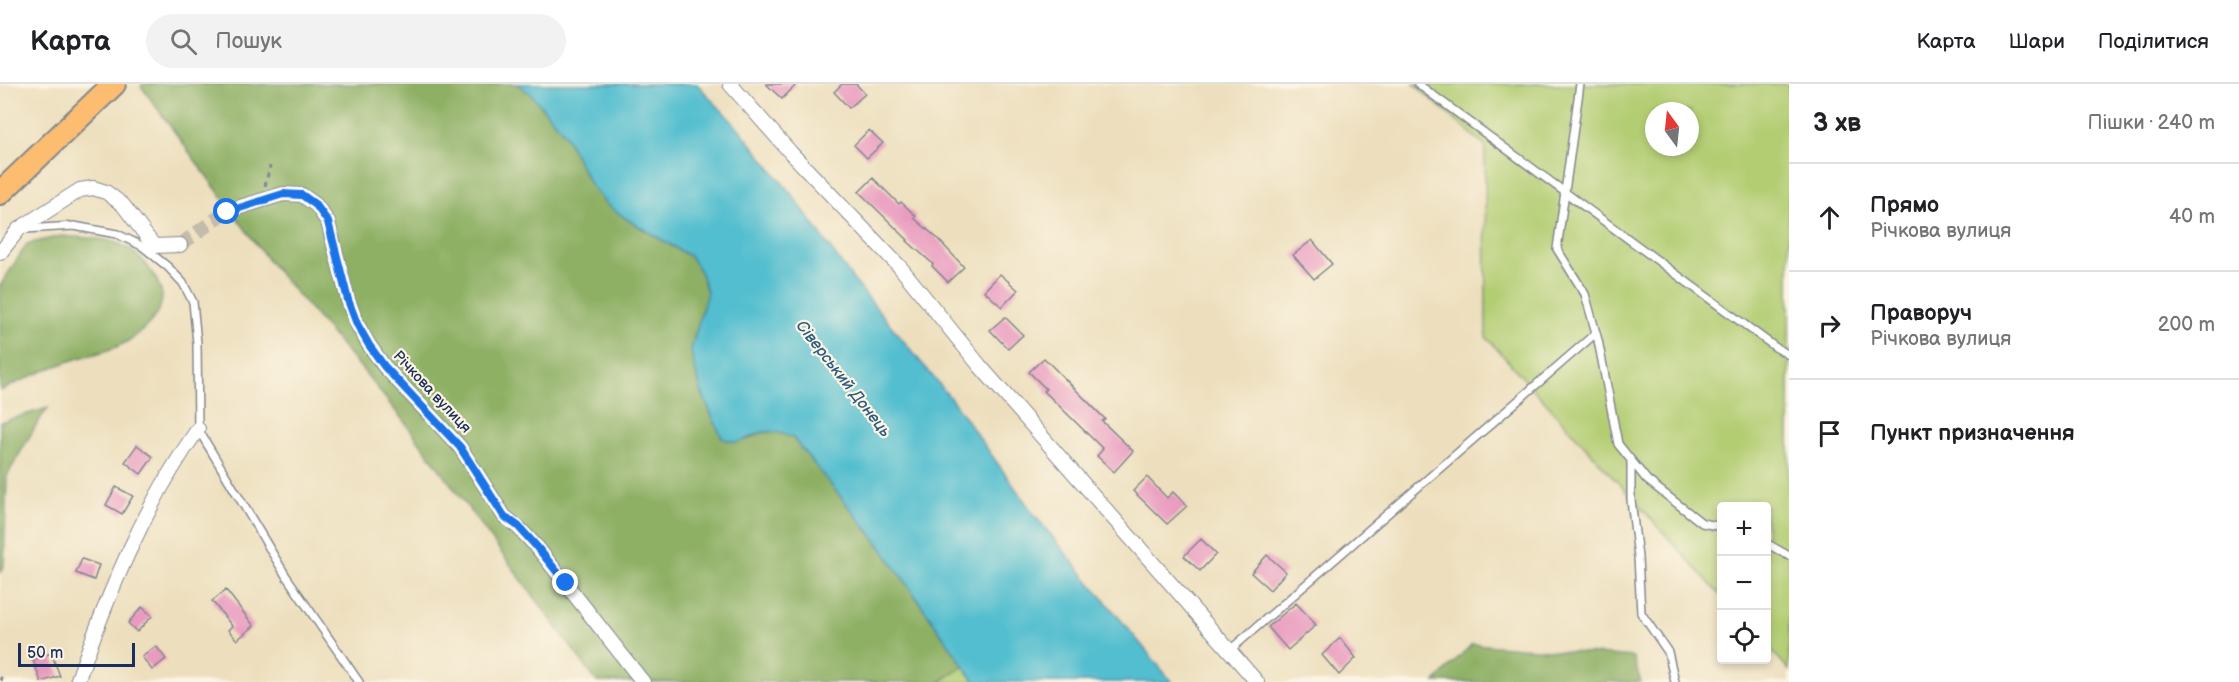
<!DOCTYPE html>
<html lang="uk">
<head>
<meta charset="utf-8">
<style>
	:root { --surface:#fff; --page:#f2f2f2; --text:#202124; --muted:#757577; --line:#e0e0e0 }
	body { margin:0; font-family:"Balsamiq Sans",sans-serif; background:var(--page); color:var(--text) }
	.controls { position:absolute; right:18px; bottom:18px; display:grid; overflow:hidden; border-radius:6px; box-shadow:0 3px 9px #0003 }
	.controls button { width:54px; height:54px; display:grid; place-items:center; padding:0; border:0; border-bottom:2px solid var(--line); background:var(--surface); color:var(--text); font:30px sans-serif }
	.compass { position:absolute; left:1645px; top:18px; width:54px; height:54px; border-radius:50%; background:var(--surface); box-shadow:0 3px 9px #0003; rotate:345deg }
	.scale { position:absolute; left:18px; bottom:15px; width:117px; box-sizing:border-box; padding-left:6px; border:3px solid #1b2f5e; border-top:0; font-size:16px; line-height:21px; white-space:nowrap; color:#1b2f5e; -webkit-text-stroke:4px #fcf5e5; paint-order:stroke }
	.stop { position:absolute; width:18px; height:18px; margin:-14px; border:4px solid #1a73e8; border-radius:50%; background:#fff }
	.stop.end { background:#1a73e8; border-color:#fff; box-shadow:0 2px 6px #0008 }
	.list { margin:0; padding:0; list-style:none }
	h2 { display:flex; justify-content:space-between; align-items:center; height:78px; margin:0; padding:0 24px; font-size:26px }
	h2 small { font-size:20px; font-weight:400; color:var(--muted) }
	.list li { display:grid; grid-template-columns:39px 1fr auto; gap:18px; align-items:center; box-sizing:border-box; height:108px; padding:0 24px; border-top:2px solid var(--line) }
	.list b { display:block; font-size:22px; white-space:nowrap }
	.list p { margin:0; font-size:20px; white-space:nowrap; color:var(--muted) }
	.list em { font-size:20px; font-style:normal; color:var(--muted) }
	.icon { flex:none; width:33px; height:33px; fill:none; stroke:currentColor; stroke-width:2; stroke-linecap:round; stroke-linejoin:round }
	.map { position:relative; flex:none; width:1789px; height:598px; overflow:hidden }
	header { display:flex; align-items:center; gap:36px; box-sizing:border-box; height:84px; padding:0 30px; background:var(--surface); border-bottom:2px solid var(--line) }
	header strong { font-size:28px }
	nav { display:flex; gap:33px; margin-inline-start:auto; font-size:21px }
	.search { width:420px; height:54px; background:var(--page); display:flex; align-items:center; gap:15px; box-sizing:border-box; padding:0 21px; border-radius:33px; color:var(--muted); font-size:22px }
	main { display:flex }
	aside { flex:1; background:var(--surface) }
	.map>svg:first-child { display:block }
	.green { fill:#b3cd73; stroke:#677e68; stroke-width:1.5; fill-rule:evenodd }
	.forest { fill:#8eb065; stroke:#547062; stroke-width:1.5 }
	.water { fill:#53becf; stroke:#377696; stroke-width:1.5 }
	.building { fill:#e99abf }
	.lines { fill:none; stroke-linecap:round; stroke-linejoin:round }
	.street-tunnel { stroke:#c3bcaa; stroke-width:14; stroke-dasharray:14 7; stroke-linecap:butt }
	.lane-casing { stroke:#84878e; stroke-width:10 }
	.street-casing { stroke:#84878e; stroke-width:16 }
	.primary-casing { stroke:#84878e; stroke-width:26 }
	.path { stroke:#84878e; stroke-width:3; stroke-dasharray:4.5 4.5; stroke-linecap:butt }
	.lane { stroke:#fff; stroke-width:7 }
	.street { stroke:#fff; stroke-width:14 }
	.primary { stroke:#fcbd6f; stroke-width:22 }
	.route { stroke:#1a73e8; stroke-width:8 }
	.labels { text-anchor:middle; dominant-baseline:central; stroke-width:4.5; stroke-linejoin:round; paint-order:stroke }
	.street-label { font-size:15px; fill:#1b2f5e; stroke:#fcf5e5 }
	.water-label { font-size:16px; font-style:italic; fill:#2c5a80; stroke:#fcf5e5 }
</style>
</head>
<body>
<header>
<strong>Карта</strong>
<div class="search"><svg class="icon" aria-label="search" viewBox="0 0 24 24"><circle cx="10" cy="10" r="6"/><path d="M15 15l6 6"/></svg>Пошук</div>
<nav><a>Карта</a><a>Шари</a><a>Поділитися</a></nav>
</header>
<main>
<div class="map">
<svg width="1789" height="598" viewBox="0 0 1789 598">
	<rect width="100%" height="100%" fill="#fcf5e5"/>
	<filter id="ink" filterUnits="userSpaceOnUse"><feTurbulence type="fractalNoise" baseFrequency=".0167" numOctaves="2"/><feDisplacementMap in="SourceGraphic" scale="12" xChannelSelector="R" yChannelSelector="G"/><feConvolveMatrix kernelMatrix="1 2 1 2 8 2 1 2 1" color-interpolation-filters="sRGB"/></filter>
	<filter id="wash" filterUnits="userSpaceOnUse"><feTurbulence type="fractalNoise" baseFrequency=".008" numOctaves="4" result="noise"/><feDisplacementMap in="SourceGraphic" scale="24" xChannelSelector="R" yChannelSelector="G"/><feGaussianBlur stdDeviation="1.35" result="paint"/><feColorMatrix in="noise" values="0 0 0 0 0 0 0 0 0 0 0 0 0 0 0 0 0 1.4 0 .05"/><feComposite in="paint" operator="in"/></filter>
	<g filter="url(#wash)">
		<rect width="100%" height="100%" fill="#eddfbd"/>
		<!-- green -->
		<path class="green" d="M1414 0H1789V586L1767 561 1766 422H1722L1721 512 1486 253 1485 62ZM1654 27H1690V63H1654Z
			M964 582 975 598H939Z"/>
		<!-- forest -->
		<path class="forest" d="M143 0H517L530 9 564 49 590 100 606 120 628 136 691 173 701 189 707 208 701 235 694 253V282L702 309 722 354 747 356 761 349 775 347 792 353 879 460 964 582 939 598H597L410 345 362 285 270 179 141 2Z
			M61 152C104 156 127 151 153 190 157 195 161 205 162 211 163 233 134 256 116 263 100 270 83 272 67 278 44 286 22 296 0 307V202L27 160Z
			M48 324 38 338 7 392 4 481 0 490V338Z
			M1472 560 1633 573 1641 598H1435Z"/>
		<!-- water -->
		<path class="water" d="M517 0H697L741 47 796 116 851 193 952 316 1036 433 1172 598H975L879 460 792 353C782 350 774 346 763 348 744 352 745 364 722 354L702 309 694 282 691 266 707 208 701 189 691 173 628 136 606 120 590 100 564 49 530 9Z"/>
		<g id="blocks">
			<!-- building -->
			<path class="building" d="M766 0H797L782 15Z
				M842 0H856L865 10 849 24 834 8Z
				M869 46 883 59 867 74 854 61Z
				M873 94 899 120 901 118 916 132 914 134 937 154 964 183 948 198 932 182 933 180 907 157 908 156 859 108Z
				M1312 156 1332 180 1314 195 1293 171Z
				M1000 190 1018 206 1002 223 984 207Z
				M1005 233 1023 251 1008 265 990 246Z
				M1044 274 1105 335 1102 337 1133 367 1114 388 1097 372 1103 365 1044 307 1046 305 1029 288Z
				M137 361 153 373 141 390 125 378Z
				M1147 393 1167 414 1173 408 1187 422 1167 440 1133 407Z
				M116 403 133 412 122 430 106 421Z
				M1201 455 1216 470 1200 487 1184 472Z
				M1267 471 1286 488 1270 506 1251 489Z
				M82 475 99 481 94 496 76 489Z
				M226 506 254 542 237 556 228 546 232 542 212 517Z
				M1296 519 1316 541 1288 566 1268 543Z
				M142 523 152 532 137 548 128 539Z
				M1340 554 1356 574 1339 591 1322 571Z
				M156 562 166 575 152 586 142 573Z
				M51 569 60 592 41 598 33 576Z"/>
		</g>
	</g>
	<g filter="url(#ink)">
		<use href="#blocks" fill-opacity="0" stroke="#84878e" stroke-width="1.5"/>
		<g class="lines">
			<!-- street-tunnel -->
			<path class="street-tunnel" d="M180 161 227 127"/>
			<defs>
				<path id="lane" d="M1418 0 1775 263 1789 271
					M1580 0 1557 165 1585 210 1598 256 1618 360 1647 396 1702 439 1722 443
					M25 145 74 142 117 150 142 162 168 183 183 199 193 218 197 259 198 345 286 492 359 598
					M1631 376V416L1638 473 1641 529 1668 568 1675 598
					M1766 459 1789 472
					M1229 567 1596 249"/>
				<path id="street" d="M730 0 791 69 900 183 980 282 1257 598
					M227 127 283 110 302 111 316 121 328 138 348 216 357 240 369 261 384 282 460 363 504 432 518 443 537 463 643 598
					M0 169 19 145 80 106 93 104 106 108 123 121 154 162 180 161
					M77 598C108 510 144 422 198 345"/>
				<path id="primary" d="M0 109 114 0"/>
			</defs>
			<!-- lane casing -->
			<use href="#lane" class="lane-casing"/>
			<!-- street casing -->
			<use href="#street" class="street-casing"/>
			<!-- primary casing -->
			<use href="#primary" class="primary-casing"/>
			<!-- path -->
			<path class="path" d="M265 102 270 82
				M0 593 4 598"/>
			<!-- lane -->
			<use href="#lane" class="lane"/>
			<!-- street -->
			<use href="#street" class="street"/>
			<!-- primary -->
			<use href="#primary" class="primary"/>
		</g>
	</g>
	<g class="lines" filter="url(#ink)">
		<!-- route -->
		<path class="route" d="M227 128 283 110 302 111 316 121 328 138 348 216 357 240 369 261 384 282 460 363 504 432 518 442 537 463 566 499"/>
	</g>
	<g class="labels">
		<!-- street labels -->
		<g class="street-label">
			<text transform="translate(432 308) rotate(47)">Річкова вулиця</text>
		</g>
		<!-- water labels -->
		<g class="water-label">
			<text transform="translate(843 295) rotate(52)">Сіверський Донець</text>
		</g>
	</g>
</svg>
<div class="controls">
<button>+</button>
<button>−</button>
<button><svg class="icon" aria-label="locate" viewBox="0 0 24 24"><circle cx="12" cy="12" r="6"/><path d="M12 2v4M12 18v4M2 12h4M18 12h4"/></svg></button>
</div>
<svg class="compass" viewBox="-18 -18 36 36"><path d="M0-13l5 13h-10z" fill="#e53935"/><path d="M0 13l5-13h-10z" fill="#757577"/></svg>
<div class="scale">50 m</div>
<div class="stop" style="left:227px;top:128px"></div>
<div class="stop end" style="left:566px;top:499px"></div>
</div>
<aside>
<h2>3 хв<small>Пішки · 240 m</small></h2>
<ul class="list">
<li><svg class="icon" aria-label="ahead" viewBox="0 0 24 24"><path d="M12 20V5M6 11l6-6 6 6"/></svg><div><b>Прямо</b><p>Річкова вулиця</p></div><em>40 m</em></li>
<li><svg class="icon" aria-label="right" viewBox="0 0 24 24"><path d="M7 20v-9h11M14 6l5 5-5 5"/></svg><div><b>Праворуч</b><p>Річкова вулиця</p></div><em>200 m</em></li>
<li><svg class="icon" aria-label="arrive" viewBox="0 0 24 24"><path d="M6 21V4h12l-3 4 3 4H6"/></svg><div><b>Пункт призначення</b></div></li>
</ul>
</aside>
</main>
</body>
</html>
